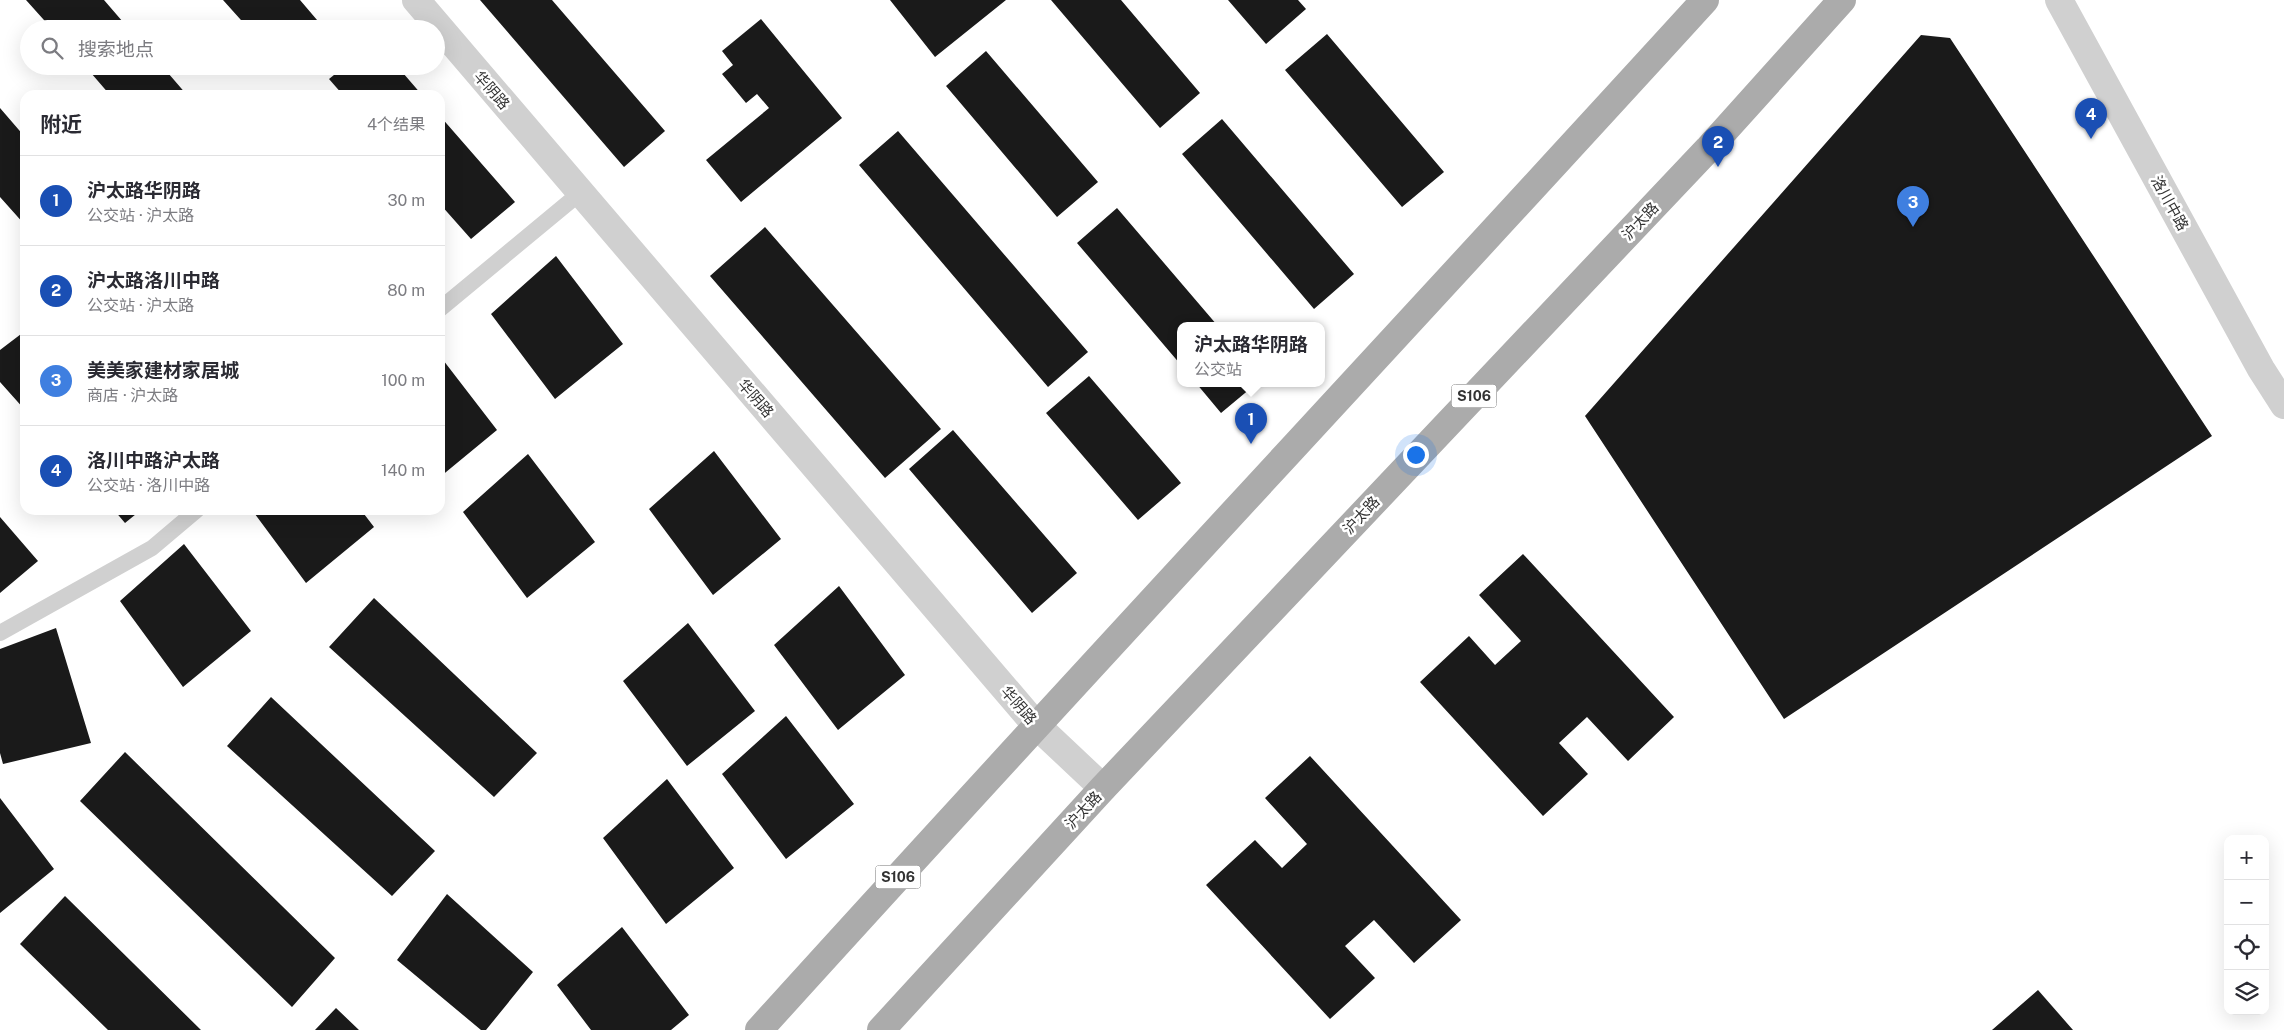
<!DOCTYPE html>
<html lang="zh">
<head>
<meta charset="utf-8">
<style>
	:root { --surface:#fff; --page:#f2f2f3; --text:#2b2b33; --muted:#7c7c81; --line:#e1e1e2; --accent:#1a73e8 }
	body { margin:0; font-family:"Public Sans","Noto Sans SC",sans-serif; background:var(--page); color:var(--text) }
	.controls { position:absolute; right:15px; bottom:15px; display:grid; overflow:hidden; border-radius:10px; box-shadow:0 5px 20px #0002 }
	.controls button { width:45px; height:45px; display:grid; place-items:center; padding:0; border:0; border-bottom:1px solid var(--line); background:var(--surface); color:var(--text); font:25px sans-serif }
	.you { position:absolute; left:1415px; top:454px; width:18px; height:18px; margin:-12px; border:4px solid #fff; border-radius:50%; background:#1a73e8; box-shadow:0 0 0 8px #1a73e833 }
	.badge { display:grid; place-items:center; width:32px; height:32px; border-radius:50%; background:var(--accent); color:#fff; font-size:16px; font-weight:700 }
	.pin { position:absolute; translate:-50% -41px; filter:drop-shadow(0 1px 2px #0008) }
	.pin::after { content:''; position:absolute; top:26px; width:18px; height:15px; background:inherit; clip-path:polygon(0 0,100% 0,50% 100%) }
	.popup { position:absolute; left:1177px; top:322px; width:148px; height:65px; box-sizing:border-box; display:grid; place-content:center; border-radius:10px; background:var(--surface); filter:drop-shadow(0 1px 4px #0005); font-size:16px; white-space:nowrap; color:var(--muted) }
	.popup b { font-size:19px; color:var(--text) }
	.popup::after { content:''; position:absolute; left:50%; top:100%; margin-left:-10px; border:10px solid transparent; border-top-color:var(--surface) }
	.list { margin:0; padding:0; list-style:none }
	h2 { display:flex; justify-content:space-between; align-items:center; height:65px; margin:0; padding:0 20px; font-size:21px }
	h2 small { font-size:16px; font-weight:400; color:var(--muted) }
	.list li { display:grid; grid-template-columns:32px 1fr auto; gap:15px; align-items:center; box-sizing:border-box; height:90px; padding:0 20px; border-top:1px solid var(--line) }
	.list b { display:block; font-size:19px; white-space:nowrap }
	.list p { margin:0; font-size:16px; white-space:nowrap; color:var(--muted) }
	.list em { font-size:16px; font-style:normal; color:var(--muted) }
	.icon { flex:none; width:28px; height:28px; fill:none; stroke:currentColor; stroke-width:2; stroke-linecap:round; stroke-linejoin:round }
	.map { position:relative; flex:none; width:2284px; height:1030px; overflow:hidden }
	.search { position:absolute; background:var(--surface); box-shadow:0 5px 20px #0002; left:20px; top:20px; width:425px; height:55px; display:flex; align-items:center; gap:12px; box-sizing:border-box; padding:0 18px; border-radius:28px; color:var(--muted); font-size:19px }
	.panel { position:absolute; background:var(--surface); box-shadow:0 5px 20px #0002; left:20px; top:90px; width:425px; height:425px; border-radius:15px }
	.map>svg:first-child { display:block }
	.building { fill:#1a1a1a }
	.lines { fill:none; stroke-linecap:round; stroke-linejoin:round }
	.service { stroke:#d0d0d0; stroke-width:16 }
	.minor { stroke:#d0d0d0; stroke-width:28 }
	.primary { stroke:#ababab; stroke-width:28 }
	.labels { text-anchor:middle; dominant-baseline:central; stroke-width:5; stroke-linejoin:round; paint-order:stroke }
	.shield { fill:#fff; stroke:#707070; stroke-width:1 }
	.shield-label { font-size:14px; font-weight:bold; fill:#333 }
	.street-label { font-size:15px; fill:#333; stroke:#fff }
</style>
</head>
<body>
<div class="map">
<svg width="2284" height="1030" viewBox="0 0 2284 1030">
	<rect width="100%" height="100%" fill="#fff"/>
	<!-- building -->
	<path class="building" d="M26 0H104L129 29H52Z
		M223 0H300L323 27 320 29H249Z
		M480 0H552L665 131 624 167Z
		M890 0H1006L935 57Z
		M1051 0H1121L1200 93 1160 128Z
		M1228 0H1298L1306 9 1266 44Z
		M761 19 842 118 741 202 706 160 769 108 757 94 746 103 722 74 733 65 722 51Z
		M1327 34 1444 172 1402 207 1285 70Z
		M1921 35 1950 38 2212 436 1784 719 1585 416Z
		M986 51 1098 182 1057 217 946 86Z
		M85 66H162L187 95H110Z
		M345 66H397L422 95H343L329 79Z
		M0 108 25 137V225L0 197Z
		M440 116 515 202 471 239 440 204Z
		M1222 119 1354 274 1314 309 1182 154Z
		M898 131 1088 352 1048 387 859 165Z
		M1117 208 1217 325H1181V365L1077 243Z
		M765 227 941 429 885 478 710 276Z
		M556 256 623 344 555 399 491 314Z
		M25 331V410L0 382V350Z
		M440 356 497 430 440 477Z
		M1089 376 1181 483 1138 520 1046 413Z
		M1196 383H1257L1221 413Z
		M953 430 1077 573 1032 613 909 469Z
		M714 451 781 539 713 595 649 509Z
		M528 454 595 542 527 598 463 512Z
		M114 510H141L125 523Z
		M252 510H361L374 527 306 583Z
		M0 517 38 561 0 593Z
		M184 544 251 631 183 687 120 601Z
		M1523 554 1674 717 1628 761 1587 717 1559 743 1588 774 1543 816 1420 682 1469 636 1495 665 1521 641 1479 595Z
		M839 586 905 675 838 730 774 645Z
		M374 598 537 753 494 797 329 647Z
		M688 623 755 711 687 766 623 681Z
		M56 628 91 743 3 764 0 753V649Z
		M271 697 435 851 392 896 227 746Z
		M786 716 854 804 786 859 722 774Z
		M125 752 335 958 292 1007 80 801Z
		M1310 756 1461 920 1414 963 1374 920 1345 946 1375 978 1330 1019 1206 885 1255 840 1282 868 1307 844 1265 798Z
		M667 779 734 868 666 924 603 838Z
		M0 798 54 869 0 913Z
		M447 894 533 972 486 1030H481L397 960Z
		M65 896 201 1030H108L20 944Z
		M622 927 689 1015 671 1030H591L557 985Z
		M2038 990 2073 1030H1992Z
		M336 1008 359 1030H315Z"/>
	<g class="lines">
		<!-- service -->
		<path class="service" d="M440 309 580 193
			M0 633 152 548 197 510"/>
		<!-- minor -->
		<path class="minor" d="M416 0 1036 725 1103 788
			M2059 0 2261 369 2284 405"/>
		<!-- primary -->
		<path class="primary" d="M759 1030C1072 684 1391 344 1705 0
			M881 1030 1103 788 1708 149 1842 0"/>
	</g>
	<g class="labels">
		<!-- shield labels -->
		<g class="shield">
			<rect x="1451.5" y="384.5" width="45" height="23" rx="4"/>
			<rect x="875.5" y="865.5" width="45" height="23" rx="4"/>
		</g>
		<g class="shield-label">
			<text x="1474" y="396">S106</text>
			<text x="898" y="877">S106</text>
		</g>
		<!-- street labels -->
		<g class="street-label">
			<text transform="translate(492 90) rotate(49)">华阴路</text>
			<text transform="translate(2170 203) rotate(61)">洛川中路</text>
			<text transform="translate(1640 221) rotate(-47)">沪太路</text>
			<text transform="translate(756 398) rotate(49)">华阴路</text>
			<text transform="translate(1361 515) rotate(-47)">沪太路</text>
			<text transform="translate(1019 705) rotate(49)">华阴路</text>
			<text transform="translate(1083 810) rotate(-47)">沪太路</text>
		</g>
	</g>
</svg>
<div class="controls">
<button>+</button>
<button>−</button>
<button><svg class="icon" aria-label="locate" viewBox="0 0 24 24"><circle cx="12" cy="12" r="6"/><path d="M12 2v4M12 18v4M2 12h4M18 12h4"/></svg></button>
<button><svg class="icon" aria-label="layers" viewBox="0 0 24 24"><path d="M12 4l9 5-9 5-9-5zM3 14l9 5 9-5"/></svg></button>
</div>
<div class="you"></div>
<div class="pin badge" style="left:1251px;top:444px;background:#1a4fb4">1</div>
<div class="popup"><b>沪太路华阴路</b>公交站</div>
<div class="pin badge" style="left:1718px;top:167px;background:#1a4fb4">2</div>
<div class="pin badge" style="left:1913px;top:227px;background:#3f7fe0">3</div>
<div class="pin badge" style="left:2091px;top:139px;background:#1a4fb4">4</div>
<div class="search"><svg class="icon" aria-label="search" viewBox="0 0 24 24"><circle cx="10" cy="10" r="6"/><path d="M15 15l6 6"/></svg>搜索地点</div>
<section class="panel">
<h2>附近<small>4个结果</small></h2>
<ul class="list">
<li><span class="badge" style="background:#1a4fb4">1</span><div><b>沪太路华阴路</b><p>公交站 · 沪太路</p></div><em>30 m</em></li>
<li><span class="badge" style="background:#1a4fb4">2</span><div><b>沪太路洛川中路</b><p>公交站 · 沪太路</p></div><em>80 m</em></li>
<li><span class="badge" style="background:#3f7fe0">3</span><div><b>美美家建材家居城</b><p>商店 · 沪太路</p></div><em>100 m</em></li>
<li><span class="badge" style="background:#1a4fb4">4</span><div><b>洛川中路沪太路</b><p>公交站 · 洛川中路</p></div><em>140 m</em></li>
</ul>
</section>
</div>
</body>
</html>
